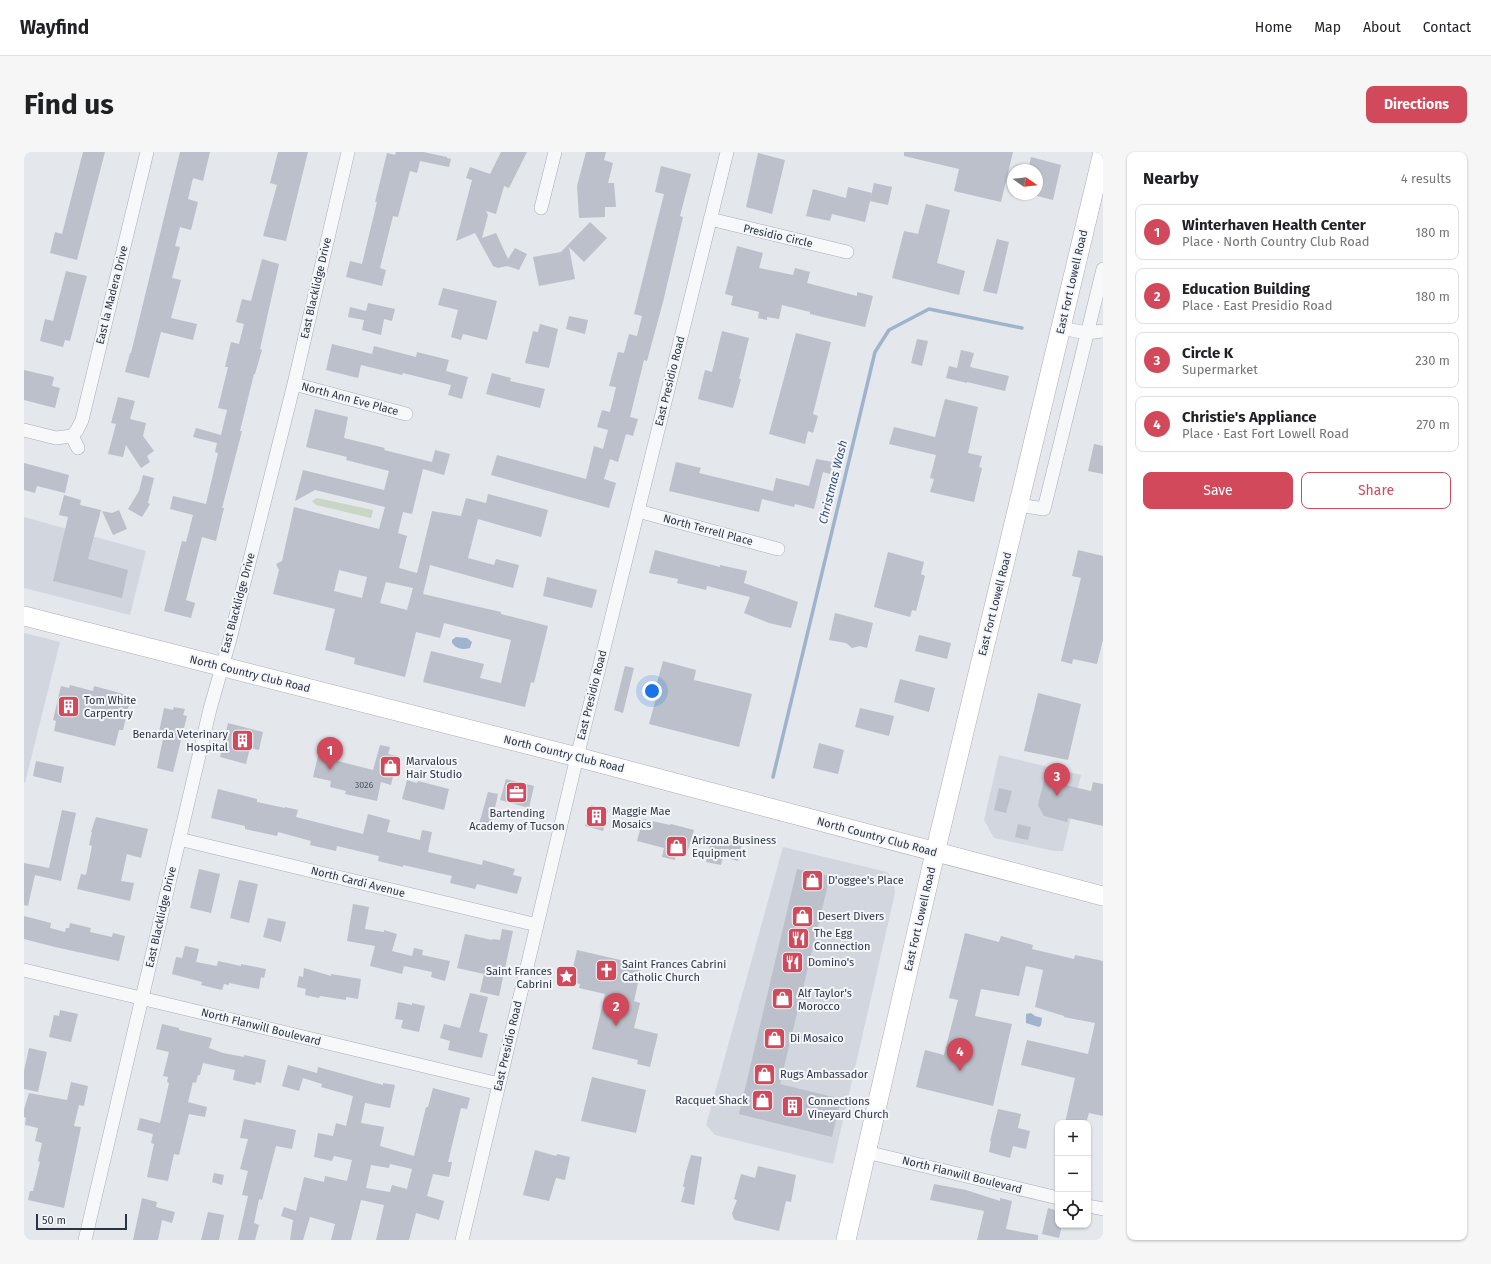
<!DOCTYPE html>
<html lang="en">
<head>
<meta charset="utf-8">
<style>
	:root { --surface:#fff; --page:#f6f6f6; --text:#202124; --muted:#757577; --line:#e0e0e0; --accent:#d1495b }
	body { margin:0; font-family:"Fira Sans",sans-serif; background:var(--page); color:var(--text) }
	.controls { position:absolute; right:12px; bottom:12px; display:grid; overflow:hidden; border-radius:8px; box-shadow:0 1px 3px #0004 }
	.controls button { width:36px; height:36px; display:grid; place-items:center; padding:0; border:0; border-bottom:1px solid var(--line); background:var(--surface); color:var(--text); font:20px sans-serif }
	.compass { position:absolute; left:983px; top:12px; width:36px; height:36px; border-radius:50%; background:var(--surface); box-shadow:0 1px 3px #0004; rotate:104deg }
	.scale { position:absolute; left:12px; bottom:10px; width:91px; box-sizing:border-box; padding-left:4px; border:2px solid #2b3445; border-top:0; font-size:11px; line-height:14px; white-space:nowrap; color:#2b3445; -webkit-text-stroke:3px #f4f6f9; paint-order:stroke }
	.you { position:absolute; left:628px; top:539px; width:14px; height:14px; margin:-10px; border:3px solid #fff; border-radius:50%; background:#1a73e8; box-shadow:0 0 0 6px #1a73e833 }
	.badge { display:grid; place-items:center; width:26px; height:26px; border-radius:50%; background:var(--accent); color:#fff; font-size:13px; font-weight:700 }
	.pin { position:absolute; translate:-50% -33px; filter:drop-shadow(0 1px 2px #0008) }
	.pin::after { content:''; position:absolute; top:21px; width:14px; height:12px; background:inherit; clip-path:polygon(0 0,100% 0,50% 100%) }
	.list { margin:0; padding:0; list-style:none }
	h2 { display:flex; justify-content:space-between; align-items:center; height:52px; margin:0; padding:0 16px; font-size:17px }
	h2 small { font-size:13px; font-weight:400; color:var(--muted) }
	.list li { display:grid; grid-template-columns:26px 1fr auto; gap:12px; align-items:center; box-sizing:border-box; height:56px; margin:0 8px 8px; padding:0 8px; border:1px solid var(--line); border-radius:8px }
	.list b { display:block; font-size:15px; white-space:nowrap }
	.list p { margin:0; font-size:13px; white-space:nowrap; color:var(--muted) }
	.list em { font-size:13px; font-style:normal; color:var(--muted) }
	.actions { display:flex; gap:8px; padding:12px 16px }
	.actions a { flex:1; padding:9px 0; border:1px solid var(--accent); border-radius:8px; text-align:center; font-size:14px; color:var(--accent) }
	.actions .main { background:var(--accent); color:#fff }
	.icon { flex:none; width:22px; height:22px; fill:none; stroke:currentColor; stroke-width:2; stroke-linecap:round; stroke-linejoin:round }
	.map { position:relative; flex:none; width:1079px; height:1088px; overflow:hidden; border-radius:8px }
	header { display:flex; align-items:center; gap:24px; box-sizing:border-box; height:56px; padding:0 20px; background:var(--surface); border-bottom:1px solid var(--line) }
	header strong { font-size:19px }
	nav { display:flex; gap:22px; margin-inline-start:auto; font-size:14px }
	.intro { display:flex; align-items:center; justify-content:space-between; box-sizing:border-box; height:96px; padding:0 24px }
	h1 { margin:0; font-size:28px }
	.button { padding:10px 18px; border-radius:8px; background:var(--accent); color:#fff; font-size:14px; font-weight:700 }
	main { display:flex; gap:24px; padding:0 24px }
	aside { flex:1; background:var(--surface); border-radius:8px; box-shadow:0 1px 3px #0004 }
	.map>svg:first-child { display:block }
	.built { fill:#d2d6de }
	.green { fill:#c9d6c5 }
	.water { fill:#9fb4cc }
	.lines { fill:none; stroke-linecap:round; stroke-linejoin:round }
	.stream { stroke:#9fb4cc; stroke-width:3.5 }
	.building { fill:#bbc0ca; fill-rule:evenodd }
	.street-casing { stroke:#a9aeb7; stroke-width:14 }
	.secondary-casing { stroke:#a9aeb7; stroke-width:20 }
	.street { stroke:#f7f8fa; stroke-width:13 }
	.secondary { stroke:#fff; stroke-width:19 }
	.labels { text-anchor:middle; dominant-baseline:central; stroke-width:4; stroke-linejoin:round; paint-order:stroke }
	.number-label { font-size:9px; fill:#4f5766 }
	.street-label { font-size:11px; fill:#2b3445; stroke:#f4f6f9 }
	.poi-label { font-size:11px; fill:#2b3445; stroke:#f4f6f9; text-anchor:start }
	.water-label { font-size:12px; font-style:italic; fill:#34527a; stroke:#f4f6f9 }
</style>
</head>
<body>
<header>
<strong>Wayfind</strong>
<nav><a>Home</a><a>Map</a><a>About</a><a>Contact</a></nav>
</header>
<div class="intro"><h1>Find us</h1><a class="button">Directions</a></div>
<main>
<div class="map">
<svg width="1079" height="1088" viewBox="0 0 1079 1088">
	<rect width="100%" height="100%" fill="#e4e7ec"/>
	<!-- built -->
	<path class="built" d="M0 365 122 399 106 463 0 436Z
		M0 481 36 490 1 631H0Z
		M975 603 1057 623 1039 699H1030L970 686 960 668Z
		M759 695 863 720 869 727 871 741 809 1012 691 983 682 973Z"/>
	<!-- green -->
	<path class="green" d="M293 346 349 358 347 366 292 353 288 349Z"/>
	<!-- water -->
	<path class="water" d="M432 485 443 486 448 490 446 496C438 498 433 497 428 491V488Z
		M1007 861 1011 864 1018 866 1017 873 1015 875 1002 871V862Z"/>
	<g class="lines">
		<!-- stream -->
		<path class="stream" d="M749 625 851 200 865 178 905 157 998 176"/>
	</g>
	<!-- building -->
	<path class="building" d="M59 0H81L53 108 26 101 31 80 38 82Z
		M156 0H186L179 29 169 26 164 47 174 50 167 78 156 75 151 94 156 95 148 126 157 128 147 166 173 172 169 188 137 180 125 226 101 220 106 201H107Z
		M254 0H284L262 89 239 84 253 33 246 31Z
		M372 0H399L423 5V6L427 7 425 15 396 9 393 21 386 19 374 65 369 64 356 116 362 118 358 134 322 125 326 109 338 112 353 50H351L363 1 371 3Z
		M477 0H503L485 36 480 34 472 62 462 59 464 63 458 86 472 81 484 107 491 96 503 102 495 118 483 114 474 116 469 114 451 81 432 89 448 28 442 26 446 15 466 22Z
		M562 0H582L580 8 589 11 584 31H590L592 55H581V65L555 66 553 34Z
		M880 0H989L977 50 930 39 935 17 880 4Z
		M734 1 761 8 748 62 722 55Z
		M1007 5 1037 13 1029 48 1013 44V18H1004Z
		M637 14 667 22 656 64 659 65 639 150 623 209 620 208 606 265 614 267 609 284 602 282 594 310 586 307 580 327 592 331 585 356 467 323 473 303 562 327 570 294 579 297 584 278 573 275 578 258 586 260 592 235 585 234 594 200 600 201 605 182 613 184 618 164 610 162 640 42 631 40Z
		M850 31 868 35 864 53 846 49Z
		M824 35 848 41 841 70 808 62 806 69 782 64 789 37 822 46Z
		M902 52 926 58 913 111 941 119 935 143 868 126 880 79 894 82Z
		M566 70 583 86 560 110 545 95 551 127 515 134 509 105 537 100Z
		M973 87 985 90 973 142 959 139Z
		M713 94 739 101 735 116 769 123 771 116 786 120 783 131 833 144V140L849 144 841 175 786 162V160L758 153 755 167 743 165V168L734 166 735 160 707 153 709 144 701 142Z
		M238 107 255 112 236 197 238 198 231 222H230L216 279H218L198 356H200L192 389 178 385 162 448 171 451 167 466 140 459 158 389 162 390 169 363 146 357 149 344 182 352 194 301 191 300 193 291 169 285 172 276 197 283 203 258 194 256 204 215H201L207 190 215 192 220 172 212 170 218 147 227 149Z
		M42 119 63 124 46 189 41 188 39 195 16 189 21 167 29 169Z
		M419 136 473 149 463 188 439 182 437 188 427 185 434 158 414 153Z
		M344 151 371 157 368 169 360 167 357 183 338 178 340 168 324 165 326 155 342 159Z
		M545 164 564 168 561 182 542 177Z
		M516 172 534 177 525 216 501 211 509 179 514 180Z
		M698 179 725 186 715 227H717L709 256 674 247 681 218 688 220Z
		M772 181 807 190 789 262 794 264 789 281 784 279 781 292 745 282Z
		M893 187 904 189 898 214 887 211Z
		M308 192 348 202 350 194 392 205 393 200 425 208 422 219 444 225 438 247 424 243 427 233 379 221 378 223 337 213 334 226 302 218Z
		M937 198 950 201 946 215 985 224 981 239 943 230V231L922 226 925 214 933 216Z
		M0 218 30 225 28 234 36 236 31 256 0 248Z
		M468 221 487 226 486 229 521 237 516 256 462 242Z
		M94 245 111 249 106 267 122 271 119 284 130 299 123 304 126 310 117 316 102 293 99 305 84 302 92 272 87 271Z
		M921 247 954 255 944 301 958 304 955 315 958 316 950 350 906 340 910 327 906 326 912 303 865 292 870 275 911 285Z
		M291 257 324 265 320 286 361 296 360 298 408 310 411 298 426 302 420 323 399 317 388 362 379 360 374 381 383 384 375 416 393 421 408 359 437 364 442 346 462 351 464 342 524 358 517 385 454 367 444 406 470 413 472 407 495 413 489 436 406 413 399 442 477 460V462L524 474 510 531 507 530 501 555 399 530 407 499 460 512 456 526 477 531 487 488 420 471 416 486 392 480 381 525 330 512 331 506 301 498 311 457 249 442 255 418 252 412 258 409 270 355 355 377 361 355 291 338 271 349 279 318 360 338 365 319 322 308 323 305 282 295ZM315 418 343 425 338 446 310 439ZM362 430 389 436 383 458 356 451Z
		M1070 292 1079 294V322L1064 319Z
		M792 307 809 310 806 322 799 320 790 357 771 352 770 355 738 347 735 360 645 339 652 310 677 316 675 321 749 339 752 326 785 334Z
		M0 311 45 323 41 341 13 334 11 341 0 338Z
		M119 323 130 326 124 351 126 352 118 365 104 357 115 339Z
		M40 343 57 348 56 353 77 358 64 407 104 418 98 446 29 429 44 365 35 363Z
		M95 358 103 377 89 383 78 359 88 361Z
		M631 398 696 415V413L723 419 720 431 774 450 767 476 745 471 720 461 726 445 683 434 682 438 653 431 654 427 625 421Z
		M1054 398 1079 404V488L1073 512 1049 507 1048 512 1037 509 1057 426 1048 424Z
		M864 400 900 410 897 422 901 424 892 459 888 458 886 465 850 455Z
		M523 425 573 438 568 456 519 444Z
		M811 461 849 471 843 496 836 494 828 496 822 491 805 488Z
		M895 483 927 491 923 507 891 499Z
		M639 509 672 518 670 528 728 542 715 595 625 572 632 546 629 545Z
		M601 514 610 516 599 561 590 558Z
		M876 527 911 536 905 560 870 550Z
		M46 533 69 539 70 534 107 544 99 578H95L91 594 30 579 32 569 29 568 37 534 45 536Z
		M1014 541 1057 552 1044 608 1000 599Z
		M150 555 161 557 159 563 163 564 149 620 133 616 140 582 135 580 140 556 149 558Z
		M836 556 870 564 865 584 831 575Z
		M204 571 239 580 235 598 226 596 222 612 196 605Z
		M795 591 820 598 814 622 789 616Z
		M356 593 366 595 364 602 374 604 367 633 357 630 353 649 321 642 322 639 306 635 307 629 289 625 294 604 349 618Z
		M12 609 40 615 37 631 9 624Z
		M482 627 510 634 505 656 476 648Z
		M383 628 393 631 394 629 425 637 420 658 378 647Z
		M1020 628 1067 639 1069 630 1079 632V674L1044 666 1043 670 1020 664 1014 653Z
		M975 636 988 639 982 661 970 658Z
		M194 637 233 647V650L261 656V655L274 658 272 665 339 682 344 662 366 668 363 680 396 688 398 678 408 680 404 700 458 713 459 708 491 717 489 723 498 725 493 742 453 732 451 737 426 731 428 724 379 713V715L354 709 355 704 313 694 312 699 286 693 287 689 254 680 253 684 221 677V674L187 666Z
		M464 640 474 642 467 675 455 672Z
		M567 653 584 658 579 679 561 674Z
		M38 658 52 661 37 729 11 723 4 754 0 753V711L25 716Z
		M72 665 124 677 117 706 103 702 97 729 110 731 106 749 53 737 57 722 62 723 68 694 65 693 68 680H67Z
		M619 667 646 673 647 672 670 678 662 704 652 701 651 708 638 705 640 696 613 689Z
		M994 672 1007 675 1004 688 991 685Z
		M688 685 718 692 714 709 699 705 697 713 682 710Z
		M175 717 196 722 187 761 166 756Z
		M773 717 806 724 756 932 817 947 808 985 715 962Z
		M215 728 234 732 225 771 206 766Z
		M329 752 345 755 341 777 360 780V778L373 782 368 799 388 804 390 796 399 798 398 803 426 809 421 829 407 825 408 820 380 814 378 822 346 814 351 794 323 789Z
		M0 764 27 771 26 776 41 780 42 776H45L46 771 67 776 66 780 88 785 89 781 101 784 95 809 31 795 0 787Z
		M244 766 262 770 257 790 239 785Z
		M478 777 489 779 475 844 456 840 460 822 433 816 441 782 468 788V787L476 788Z
		M941 781 975 790 977 784 1009 793 1008 797 1050 807 1051 803 1079 809V964L1065 961 1062 971H1041L1051 926 997 913 1003 888 1064 902 1071 871 1040 865V864L1011 855 1019 818 1002 814 995 844 957 837 951 864 988 872 969 954 892 935 901 898 920 903 934 848 925 846Z
		M161 794 175 797 172 810 193 814 194 809 217 814V812L242 817 240 826 237 825 235 837 205 831V833L200 832 198 838 177 833 178 830 148 822 152 805 158 806Z
		M553 798 618 813 610 849 616 851 610 876 634 882 626 915 613 912 614 908 568 897 581 842 555 836 556 832 546 829Z
		M280 816 307 824V822L337 827 334 847 322 845V848L296 844 295 846 281 843 282 837 273 835 275 824 279 825Z
		M446 841 464 845 455 880 464 882 458 906 424 898 426 889 416 886 420 872 436 876Z
		M374 850 388 853V851L401 854 395 880 377 876 379 868 371 867Z
		M36 858 54 862 47 890 25 885 30 863 35 864Z
		M138 872 155 876V878L188 886 185 896 199 901 220 905V903L242 908 237 931 232 930 231 933 209 928 211 918 179 911 176 923H174L172 931 169 930 164 950 183 955 181 965 165 962 155 1003 150 1002 144 1029 123 1025 130 992 127 991 129 982 113 978 116 966 136 971 145 931 143 930 144 925 139 924 145 900 132 897Z
		M5 896 23 900 14 940 0 937V919Z
		M264 913 293 921 294 915 359 933V931L371 933 366 956 341 951 337 971 360 975 356 994 390 1004 402 955H404L409 936 446 946 443 957 437 956 424 1010H428L425 1025 409 1022 403 1044 420 1049 415 1068 392 1061 385 1088H352L360 1053 337 1048 327 1088H307L311 1072 286 1065 279 1088H266L269 1068 257 1064 260 1055 272 1059 280 1025 300 1030 301 1024 323 1029 328 1008 310 1004 308 1009 290 1005 294 981 309 984 312 971 322 974 329 944 297 935 298 932 279 926 275 939 258 934ZM366 1012 388 1017 383 1037 368 1033 366 1040 342 1036 347 1013 365 1016Z
		M568 925 622 938 612 981 557 969Z
		M47 930 64 934 60 954 55 953 50 974 57 975 40 1056 4 1048 6 1039H9L16 1010 14 1009 18 991 11 989 14 976 1 973 2 966 0 965V957L5 941 43 948Z
		M974 957 997 962 994 976 1006 979 1002 997 989 994 986 1006 965 1000 967 989H966Z
		M220 967 272 978 268 997 252 994 238 1048 235 1047 230 1071 235 1073 231 1088H214L224 1044 218 1043 224 1019 216 1017 224 987 216 986Z
		M511 998 532 1004 533 1002 546 1005 541 1028 532 1026 525 1049 499 1043Z
		M667 1003 678 1005 670 1053 657 1050 661 1035H659L662 1020Z
		M734 1014 772 1023 767 1050 762 1049 755 1079 711 1068 709 1065 708 1061 713 1048 710 1047 717 1022 731 1026Z
		M190 1021 200 1023 198 1033 188 1030Z
		M910 1032 942 1038 976 1049V1046L988 1049 982 1077 1014 1083V1088H953L960 1059 906 1048Z
		M118 1046 133 1050 132 1055 151 1060 148 1071 138 1068 134 1088H109Z
		M1024 1056 1034 1059V1073H1038L1035 1086 1018 1082Z
		M184 1060 200 1063 195 1088H177Z"/>
	<g class="lines">
		<defs>
			<path id="street" d="M517 56 531 0
				M686 67 823 100
				M1037 176 1063 181 1079 179
				M270 232 382 262
				M0 278 32 286 48 284
				M48 284 53 278 58 268 123 0
				M48 284 54 296
				M995 353 1020 357 1079 117
				M614 359 754 397
				M155 687 513 773
				M0 818 475 932
				M842 1000 1034 1046
				M1064 1054 1079 1057
				M61 1088 186 557 206 487 270 232 324 0
				M438 1088 553 605 703 0"/>
			<path id="secondary" d="M0 464 553 605 1079 744
				M822 1088 911 701 1079 0"/>
		</defs>
		<!-- street casing -->
		<use href="#street" class="street-casing"/>
		<!-- secondary casing -->
		<use href="#secondary" class="secondary-casing"/>
		<!-- street -->
		<use href="#street" class="street"/>
		<!-- secondary -->
		<use href="#secondary" class="secondary"/>
	</g>
	<!-- icons -->
	<defs>
		<symbol id="building-square" viewBox="-11 -11 22 22"><rect x="-9" y="-9" width="18" height="18" rx="4" fill="#d1495b" stroke="#f4f6f9"/><path d="M-4-6H4V6H1V3H-1V6H-4ZM-2.5-4.3h1.7v1.8h-1.7ZM.8-4.3h1.7v1.8H.8ZM-2.5-1h1.7V.8h-1.7ZM.8-1h1.7V.8H.8Z" fill="#fff"/></symbol>
		<symbol id="shop-square" viewBox="-11 -11 22 22"><rect x="-9" y="-9" width="18" height="18" rx="4" fill="#d1495b" stroke="#f4f6f9"/><path d="M-5-2.5h2.3a2.7 3.5 0 0 1 5.4 0H5L5.5 6h-11ZM-1.5-2.5h3a1.5 2.3 0 0 0-3 0Z" fill="#fff"/></symbol>
		<symbol id="office-square" viewBox="-11 -11 22 22"><rect x="-9" y="-9" width="18" height="18" rx="4" fill="#d1495b" stroke="#f4f6f9"/><path d="M-6-3h4V-5.5h4V-3h4V5H-6ZM-1-4.5V-3h2v-1.5ZM-6 0V1H6V0Z" fill="#fff"/></symbol>
		<symbol id="restaurant-square" viewBox="-11 -11 22 22"><rect x="-9" y="-9" width="18" height="18" rx="4" fill="#d1495b" stroke="#f4f6f9"/><path d="M-5-6h1v4h1v-4h1v4h1v-4h1v5L-1.5 .5V6h-2V.5L-5-1ZM5-6V6H3V1.5H1.5Q1.5-4 5-6Z" fill="#fff"/></symbol>
		<symbol id="church-square" viewBox="-11 -11 22 22"><rect x="-9" y="-9" width="18" height="18" rx="4" fill="#d1495b" stroke="#f4f6f9"/><path d="M-1.2-6h2.4v3.5h3.3v2.4h-3.3V6h-2.4V-.1h-3.3v-2.4h3.3Z" fill="#fff"/></symbol>
		<symbol id="sight-square" viewBox="-11 -11 22 22"><rect x="-9" y="-9" width="18" height="18" rx="4" fill="#d1495b" stroke="#f4f6f9"/><path d="M0-6L1.8-2.2L6-1.7L2.9 1.2L3.7 5.4L0 3.3L-3.7 5.4L-2.9 1.2L-6-1.7L-1.8-2.2Z" fill="#fff"/></symbol>
	</defs>
	<g fill-rule="evenodd">
		<use href="#building-square" x="32" y="542" width="25" height="25"/>
		<use href="#building-square" x="206" y="576" width="25" height="25"/>
		<use href="#shop-square" x="354" y="602" width="25" height="25"/>
		<use href="#office-square" x="480" y="628" width="25" height="25"/>
		<use href="#building-square" x="560" y="652" width="25" height="25"/>
		<use href="#shop-square" x="640" y="682" width="25" height="25"/>
		<use href="#shop-square" x="776" y="716" width="25" height="25"/>
		<use href="#shop-square" x="766" y="752" width="25" height="25"/>
		<use href="#restaurant-square" x="762" y="774" width="25" height="25"/>
		<use href="#restaurant-square" x="756" y="798" width="25" height="25"/>
		<use href="#church-square" x="570" y="806" width="25" height="25"/>
		<use href="#sight-square" x="530" y="812" width="25" height="25"/>
		<use href="#shop-square" x="746" y="834" width="25" height="25"/>
		<use href="#shop-square" x="738" y="874" width="25" height="25"/>
		<use href="#shop-square" x="728" y="910" width="25" height="25"/>
		<use href="#shop-square" x="726" y="936" width="25" height="25"/>
		<use href="#building-square" x="756" y="942" width="25" height="25"/>
	</g>
	<g class="labels">
		<!-- number labels -->
		<g class="number-label">
			<text x="340" y="633">3026</text>
		</g>
		<!-- street labels -->
		<g class="street-label">
			<text transform="translate(754 84) rotate(13)">Presidio Circle</text>
			<text transform="translate(1048 130) rotate(-77)">East Fort Lowell Road</text>
			<text transform="translate(292 136) rotate(-77)">East Blacklidge Drive</text>
			<text transform="translate(88 143) rotate(-76)">East la Madera Drive</text>
			<text transform="translate(646 229) rotate(-76)">East Presidio Road</text>
			<text transform="translate(326 247) rotate(15)">North Ann Eve Place</text>
			<text transform="translate(684 378) rotate(15)">North Terrell Place</text>
			<text transform="translate(214 451) rotate(-75)">East Blacklidge Drive</text>
			<text transform="translate(971 452) rotate(-76)">East Fort Lowell Road</text>
			<text transform="translate(226 522) rotate(14)">North Country Club Road</text>
			<text transform="translate(568 543) rotate(-76)">East Presidio Road</text>
			<text transform="translate(540 602) rotate(14)">North Country Club Road</text>
			<text transform="translate(853 685) rotate(15)">North Country Club Road</text>
			<text transform="translate(334 730) rotate(14)">North Cardi Avenue</text>
			<text transform="translate(137 765) rotate(-77)">East Blacklidge Drive</text>
			<text transform="translate(896 767) rotate(-77)">East Fort Lowell Road</text>
			<text transform="translate(237 875) rotate(14)">North Flanwill Boulevard</text>
			<text transform="translate(484 894) rotate(-77)">East Presidio Road</text>
			<text transform="translate(938 1023) rotate(14)">North Flanwill Boulevard</text>
		</g>
		<!-- poi labels -->
		<g class="poi-label">
			<text x="60" y="548">Tom White<tspan x="60" dy="13">Carpentry</tspan></text>
			<text x="204" y="582" text-anchor="end">Benarda Veterinary<tspan x="204" dy="13">Hospital</tspan></text>
			<text x="382" y="609">Marvalous<tspan x="382" dy="13">Hair Studio</tspan></text>
			<text x="588" y="659">Maggie Mae<tspan x="588" dy="13">Mosaics</tspan></text>
			<text x="493" y="661" text-anchor="middle">Bartending<tspan x="493" dy="13">Academy of Tucson</tspan></text>
			<text x="668" y="688">Arizona Business<tspan x="668" dy="13">Equipment</tspan></text>
			<text x="804" y="728">D'oggee's Place</text>
			<text x="794" y="764">Desert Divers</text>
			<text x="790" y="781">The Egg<tspan x="790" dy="13">Connection</tspan></text>
			<text x="784" y="810">Domino's</text>
			<text x="598" y="812">Saint Frances Cabrini<tspan x="598" dy="13">Catholic Church</tspan></text>
			<text x="528" y="819" text-anchor="end">Saint Frances<tspan x="528" dy="13">Cabrini</tspan></text>
			<text x="774" y="841">Alf Taylor's<tspan x="774" dy="13">Morocco</tspan></text>
			<text x="766" y="886">Di Mosaico</text>
			<text x="756" y="922">Rugs Ambassador</text>
			<text x="724" y="948" text-anchor="end">Racquet Shack</text>
			<text x="784" y="949">Connections<tspan x="784" dy="13">Vineyard Church</tspan></text>
		</g>
		<!-- water labels -->
		<g class="water-label">
			<text transform="translate(809 330) rotate(-76)">Christmas Wash</text>
		</g>
	</g>
</svg>
<div class="controls">
<button>+</button>
<button>−</button>
<button><svg class="icon" aria-label="locate" viewBox="0 0 24 24"><circle cx="12" cy="12" r="6"/><path d="M12 2v4M12 18v4M2 12h4M18 12h4"/></svg></button>
</div>
<svg class="compass" viewBox="-18 -18 36 36"><path d="M0-13l5 13h-10z" fill="#e53935"/><path d="M0 13l5-13h-10z" fill="#757577"/></svg>
<div class="scale">50 m</div>
<div class="you"></div>
<div class="pin badge" style="left:306px;top:618px">1</div>
<div class="pin badge" style="left:592px;top:874px">2</div>
<div class="pin badge" style="left:1033px;top:644px">3</div>
<div class="pin badge" style="left:936px;top:919px">4</div>
</div>
<aside>
<h2>Nearby<small>4 results</small></h2>
<ul class="list">
<li><span class="badge">1</span><div><b>Winterhaven Health Center</b><p>Place · North Country Club Road</p></div><em>180 m</em></li>
<li><span class="badge">2</span><div><b>Education Building</b><p>Place · East Presidio Road</p></div><em>180 m</em></li>
<li><span class="badge">3</span><div><b>Circle K</b><p>Supermarket</p></div><em>230 m</em></li>
<li><span class="badge">4</span><div><b>Christie's Appliance</b><p>Place · East Fort Lowell Road</p></div><em>270 m</em></li>
</ul>
<div class="actions"><a class="main">Save</a><a>Share</a></div>
</aside>
</main>
</body>
</html>
